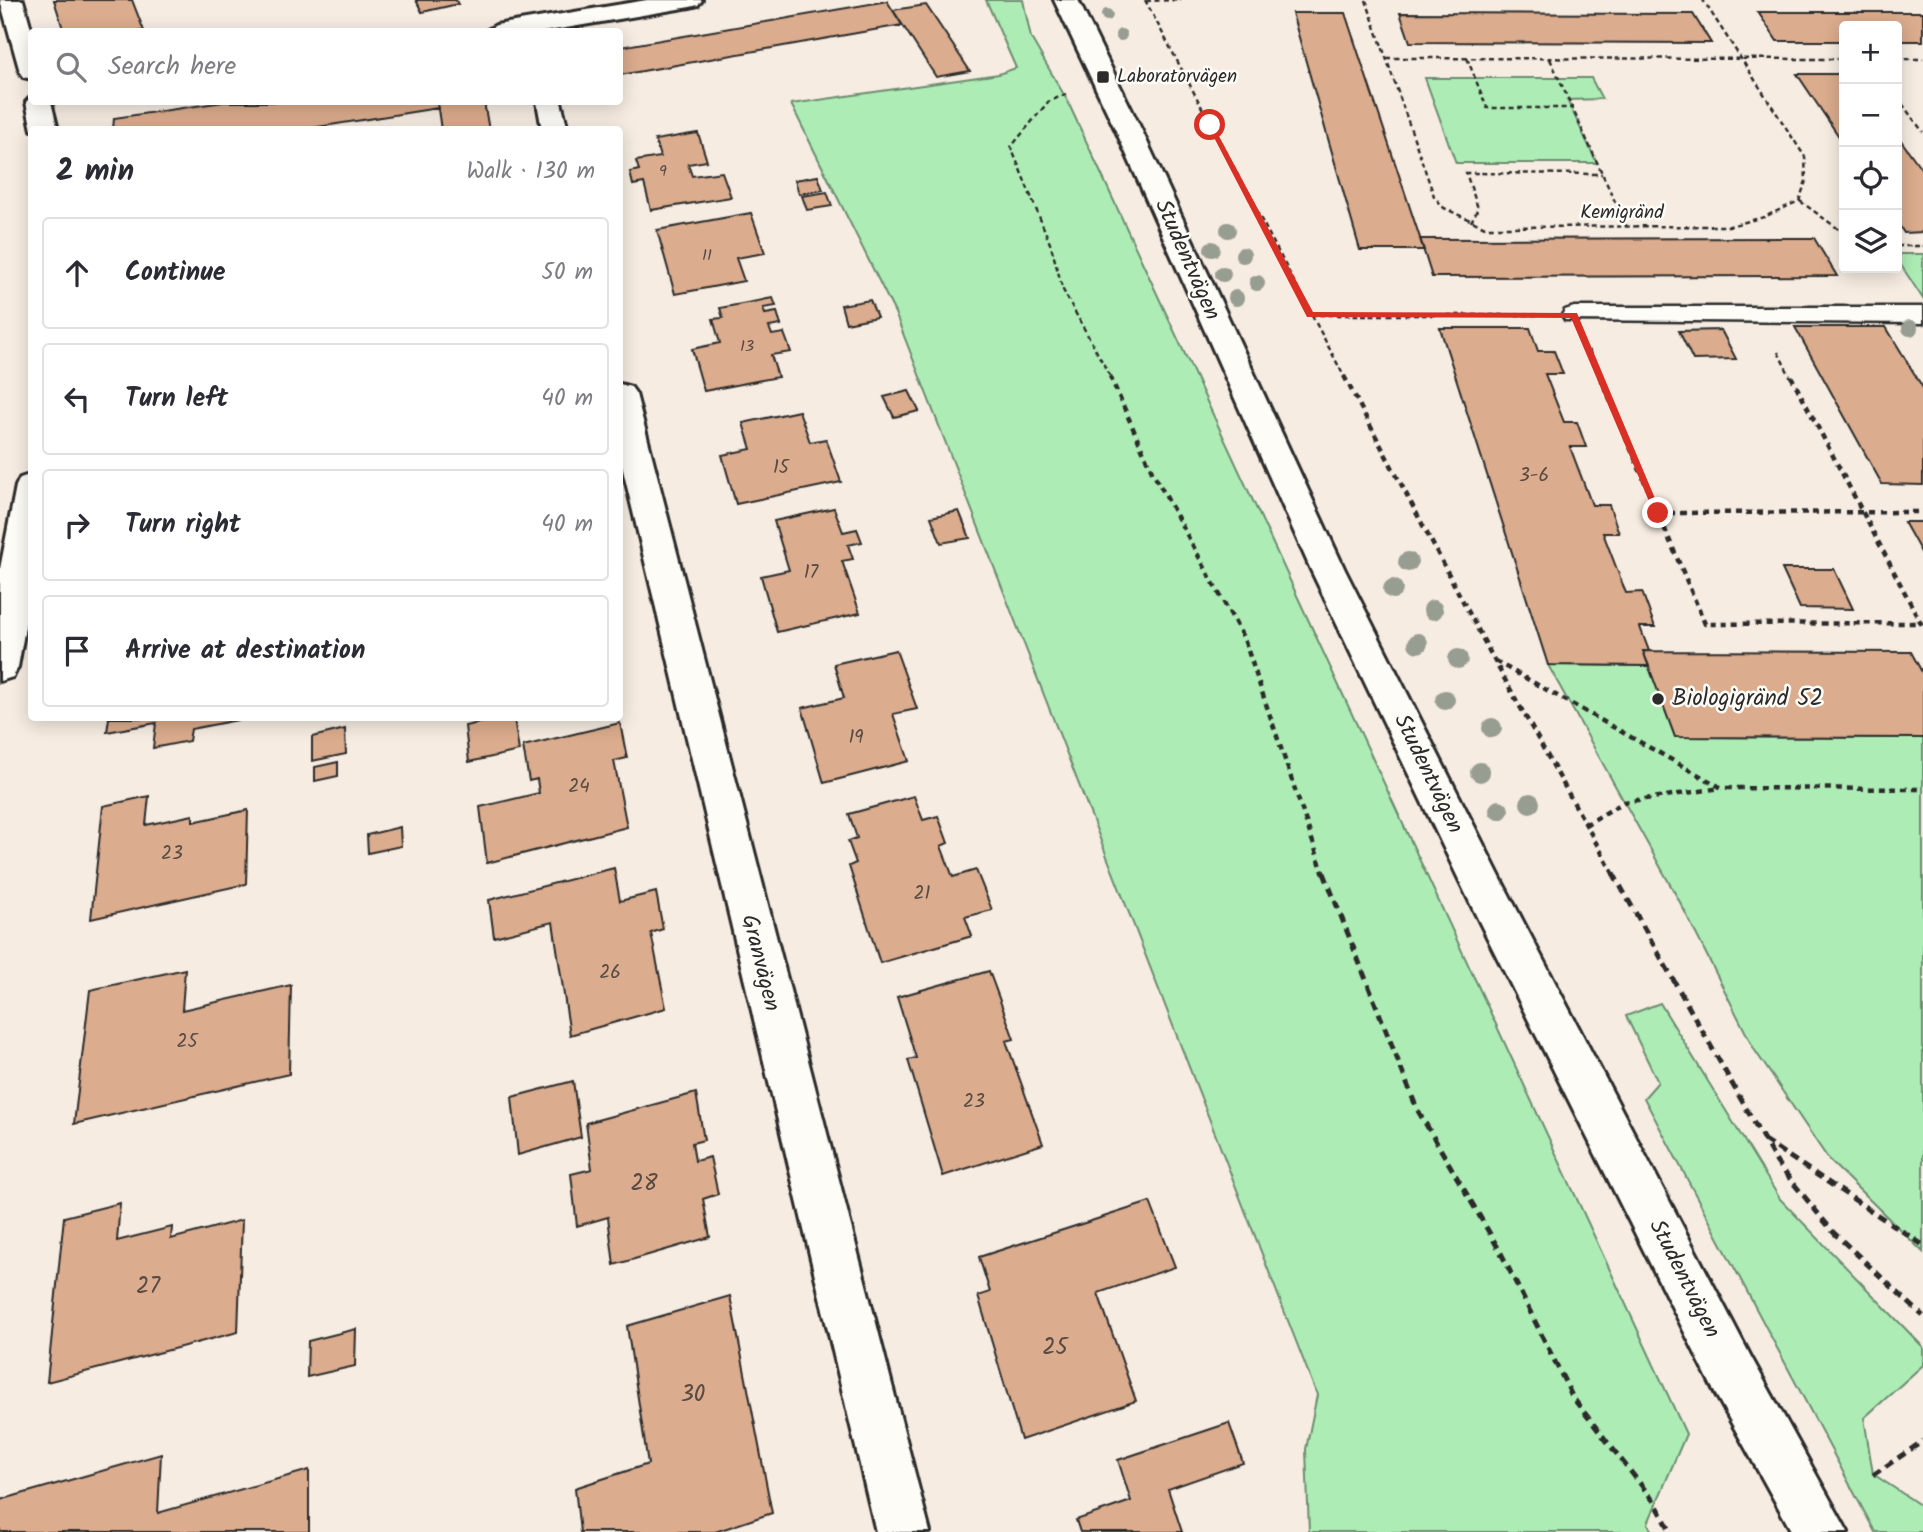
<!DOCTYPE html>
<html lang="en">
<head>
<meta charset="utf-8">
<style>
	:root { --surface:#fff; --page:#f2f2f3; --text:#2b2b33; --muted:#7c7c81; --line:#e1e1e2 }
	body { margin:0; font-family:Kalam,sans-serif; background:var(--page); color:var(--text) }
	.controls { position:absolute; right:21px; top:21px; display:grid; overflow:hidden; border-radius:7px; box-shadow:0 4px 18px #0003 }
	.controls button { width:63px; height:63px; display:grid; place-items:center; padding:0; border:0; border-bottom:2px solid var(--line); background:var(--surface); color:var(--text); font:35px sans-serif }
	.stop { position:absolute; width:21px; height:21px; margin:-16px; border:5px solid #d93025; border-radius:50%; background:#fff }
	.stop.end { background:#d93025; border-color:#fff; box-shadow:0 2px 7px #0008 }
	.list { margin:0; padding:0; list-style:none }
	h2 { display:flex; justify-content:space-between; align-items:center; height:91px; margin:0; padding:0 28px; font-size:30px }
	h2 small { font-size:23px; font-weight:400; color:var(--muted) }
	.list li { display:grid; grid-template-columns:46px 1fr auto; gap:21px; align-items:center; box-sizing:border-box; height:112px; margin:0 14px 14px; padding:0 14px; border:2px solid var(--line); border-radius:7px }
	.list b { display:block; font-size:26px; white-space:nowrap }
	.list em { font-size:23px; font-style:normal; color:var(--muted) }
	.icon { flex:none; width:38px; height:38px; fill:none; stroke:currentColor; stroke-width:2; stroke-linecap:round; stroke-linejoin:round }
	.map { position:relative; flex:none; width:1923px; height:1532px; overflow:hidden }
	.search { position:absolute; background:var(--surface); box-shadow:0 4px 18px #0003; left:28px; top:28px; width:595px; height:77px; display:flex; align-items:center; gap:18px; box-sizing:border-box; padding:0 24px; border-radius:7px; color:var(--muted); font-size:26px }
	.panel { position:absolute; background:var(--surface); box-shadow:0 4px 18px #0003; left:28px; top:126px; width:595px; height:595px; border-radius:7px }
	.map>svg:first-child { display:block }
	.green { fill:#adedb5; stroke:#6c8c70; stroke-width:2 }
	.building { fill:#dbac8d; stroke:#2b2b2b; stroke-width:2 }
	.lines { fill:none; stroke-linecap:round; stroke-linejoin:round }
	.lane-casing { stroke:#2b2b2b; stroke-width:5 }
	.street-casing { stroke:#2b2b2b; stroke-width:6 }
	.secondary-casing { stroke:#2b2b2b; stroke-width:6 }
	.path-far2 { stroke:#2b2b2b; stroke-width:2.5; stroke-dasharray:5 3.5; stroke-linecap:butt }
	.path-far1 { stroke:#2b2b2b; stroke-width:4.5; stroke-dasharray:6 5; stroke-linecap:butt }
	.path { stroke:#2b2b2b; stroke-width:5; stroke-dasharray:9 6; stroke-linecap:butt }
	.lane { fill:#fdfcf7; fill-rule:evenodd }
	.street { fill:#fdfcf7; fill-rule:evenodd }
	.secondary { fill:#fdfcf7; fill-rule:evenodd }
	.tree { fill:#989d91 }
	.route { fill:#d93025 }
	.poi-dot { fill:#2b2b2b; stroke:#fdfcf7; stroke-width:2.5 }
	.labels { text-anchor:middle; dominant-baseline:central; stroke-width:5; stroke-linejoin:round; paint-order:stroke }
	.far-number-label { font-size:16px; fill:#574b44 }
	.far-poi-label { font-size:19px; fill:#2b2b2b; stroke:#fdfcf7; text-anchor:start }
	.far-street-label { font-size:19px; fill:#2b2b2b; stroke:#fdfcf7 }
	.number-label { font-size:19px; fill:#574b44 }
	.street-label { font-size:23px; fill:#2b2b2b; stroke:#fdfcf7 }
	.poi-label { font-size:23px; fill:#2b2b2b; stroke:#fdfcf7; text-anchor:start }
	.near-number-label { font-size:23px; fill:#574b44 }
</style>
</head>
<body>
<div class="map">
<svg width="1923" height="1532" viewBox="0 0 1923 1532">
	<rect width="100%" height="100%" fill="#f6ece2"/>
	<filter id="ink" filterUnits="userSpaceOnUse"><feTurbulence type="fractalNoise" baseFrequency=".0143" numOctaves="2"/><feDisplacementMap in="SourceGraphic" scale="14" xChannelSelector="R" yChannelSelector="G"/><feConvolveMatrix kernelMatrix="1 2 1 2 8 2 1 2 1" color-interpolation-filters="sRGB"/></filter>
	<g filter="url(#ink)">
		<!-- green -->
		<path class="green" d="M986 0H1023L1031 38 1067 100 1686 1434 1648 1523 1652 1532H1309L1306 1449 1317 1395 895 313 791 104 999 74 1016 68Z
			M1425 78H1591L1602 99 1567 100 1597 163H1456Z
			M1897 254H1923V299L1897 259Z
			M1548 665 1649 666 1675 737 1923 738V1252L1829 1160 1754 1049 1681 904Z
			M1660 1003 1780 1199 1923 1347V1365L1864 1418 1873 1474 1923 1507V1532H1875L1644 1098 1658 1082 1626 1016Z"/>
		<!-- building -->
		<path class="building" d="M54 0H132L144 31 64 32Z
			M416 0H456L458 4 422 12Z
			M887 1 902 25 620 75V47Z
			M926 5 970 71 936 77 893 10Z
			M1758 12H1923V41H1897V26H1844V41H1777Z
			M1292 13H1345L1424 250H1360Z
			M1400 13 1693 14 1711 43 1410 42Z
			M1797 74H1844V144Z
			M223 102H437L438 108 299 130H113L114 118Z
			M437 102H484L489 130H441Z
			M698 133 707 161 688 164 692 176 722 172 731 197 651 210 644 183 633 185 630 172 639 170 636 161 660 157 655 140Z
			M1897 135 1923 171V232L1904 233 1897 222Z
			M818 176 823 190 799 194 795 180Z
			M827 192 832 206 807 210 802 196Z
			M751 213 765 253 736 258 744 281 675 294 657 230Z
			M1814 238 1837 276 1432 277 1420 239Z
			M773 298 776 306 763 308 765 314 777 312 781 325 769 327 772 335 784 333 791 352 771 355 778 377 704 391 692 349 720 343 713 319 723 318 720 308Z
			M870 300 877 317 846 323 841 305Z
			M1795 327H1886L1923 388V485L1882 484Z
			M1440 328H1530L1538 351H1554L1563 374H1545L1564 422H1577L1586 447H1570L1592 505H1609L1619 533H1603L1626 593 1642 592 1655 627H1640L1649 651H1643L1649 666 1548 665Z
			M1721 330 1736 359 1693 360 1679 331Z
			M909 391 919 411 894 417 884 397Z
			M799 411 810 442 826 439 841 482 736 504 722 455 751 449 743 423Z
			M834 508 843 532 857 529 862 542 848 545 853 559 842 561 860 613 777 632 761 576 789 570 774 521Z
			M959 511 970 538 941 543 931 517Z
			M1904 522H1923V556Z
			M1782 569H1834L1853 609 1800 608Z
			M896 650 917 709 893 714 909 761 824 783 802 708 844 698 834 664Z
			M1643 651 1911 652 1923 674V738L1675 737Z
			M109 718H248L191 729 189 741 153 748 156 723 107 732Z
			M501 718H514L519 751 469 762 465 726Z
			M620 723 627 758 614 761 627 827 487 863 480 807 539 793 537 779 529 781 523 746Z
			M345 729 346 754 312 761V737Z
			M338 762V776L315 781V767Z
			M149 796 146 825 193 815V822L248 810 246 884 91 919 103 806Z
			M914 796 923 820 938 816 948 843 941 846 953 877 976 870 992 910 965 917 972 936 880 963 849 866 856 863 848 841 857 838 849 814Z
			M400 827 401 846 368 853 367 835Z
			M614 868 620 901 656 892 663 929 651 933 666 1008 570 1035 553 922 494 937 489 900Z
			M185 969 182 1010 291 985 289 1074 74 1124 90 990Z
			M989 971 1014 1039 1006 1041 1043 1144 943 1176 908 1060 916 1058 897 997Z
			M573 1081 581 1137 518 1155 512 1097Z
			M696 1093 704 1140 692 1143 695 1161 710 1157 718 1194 703 1199 710 1237 614 1265 608 1217 577 1226 571 1174 592 1169 586 1123Z
			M1150 1202 1175 1267 1098 1293 1136 1401 1021 1440 978 1296 990 1292 979 1257Z
			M120 1203 117 1241 172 1227 171 1239 242 1220 238 1332 47 1382 64 1217Z
			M730 1296 772 1513 715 1532H580L575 1488 648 1464 627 1326Z
			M356 1329 355 1366 307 1377 308 1341Z
			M1229 1423 1243 1463 1168 1489 1182 1532H1080L1076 1520 1131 1501 1118 1460Z
			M161 1454 158 1513 309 1470V1532H0V1500Z"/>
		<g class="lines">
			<defs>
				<path id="lane" d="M1574 307H1923V323L1565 320 1562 315 1565 310Z"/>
				<path id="street" d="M0 0H23L32 32V79L23 77 20 72Z
					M647 0H702L698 5 690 7 542 32H484L496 25Z
					M32 96V102H51L58 130H32L26 102Z
					M537 102H561L568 130H542Z
					M620 384 631 387 636 394 930 1532H876L620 457Z
					M32 474V588L18 667 13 677 0 681V569L16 486 20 478Z"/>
				<path id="secondary" d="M1054 0H1078L1143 133 1345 570 1503 883 1751 1357 1848 1532H1792L1715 1393 1473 909 1311 570 1117 133Z"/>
			</defs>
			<!-- lane casing -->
			<use href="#lane" class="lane-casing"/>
			<!-- street casing -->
			<use href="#street" class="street-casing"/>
			<!-- secondary casing -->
			<use href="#secondary" class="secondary-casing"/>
			<!-- path-far2 -->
			<path class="path-far2" d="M1145 0 1345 378
				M1366 0 1434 196 1444 208 1485 227 1730 226 1764 217 1799 201 1806 181 1805 157 1703 0
				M1146 1 1181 0
				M1386 58 1844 59
				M1467 58 1487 108H1572
				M1550 59 1627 228
				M1897 59H1923
				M1066 94 1048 102 1011 147 1051 246 1063 290 1111 378
				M1897 97 1923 132
				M1800 201 1844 233
				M1471 222 1478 208 1466 173 1602 174
				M1897 246H1923
				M1311 315H1537
				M1589 350 1601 378
				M1778 352 1791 378"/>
			<!-- path-far1 -->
			<path class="path-far1" d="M1110 376 1152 471 1244 639 1324 875
				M1344 376 1494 660 1614 875
				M1600 376 1705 624 1921 623
				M1791 376 1923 627
				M1658 513 1923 512
				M1495 661 1722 788 1923 789
				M1585 825 1624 802 1721 788"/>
			<!-- path -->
			<path class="path" d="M1324 873 1417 1109 1500 1251 1573 1398 1656 1504 1671 1532
				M1613 873 1777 1163 1834 1233 1923 1316
				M1764 1140 1923 1245
				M1873 1475 1923 1441"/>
			<!-- lane -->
			<use href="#lane" class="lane"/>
			<!-- street -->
			<use href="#street" class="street"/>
			<!-- secondary -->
			<use href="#secondary" class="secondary"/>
		</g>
		<!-- trees -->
		<g class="tree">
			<circle cx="1107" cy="15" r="6"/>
			<circle cx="1121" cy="35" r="6"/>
			<circle cx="1228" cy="230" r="8"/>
			<circle cx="1212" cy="249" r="8"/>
			<circle cx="1243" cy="255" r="8"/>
			<circle cx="1223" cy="274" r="8"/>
			<circle cx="1257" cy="283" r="8"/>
			<circle cx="1236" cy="298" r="8"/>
			<circle cx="1910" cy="328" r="8"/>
			<circle cx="1408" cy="562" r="10"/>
			<circle cx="1393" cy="589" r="10"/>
			<circle cx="1433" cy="610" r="10"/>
			<circle cx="1418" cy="643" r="10"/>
			<circle cx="1458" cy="659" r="10"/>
			<circle cx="1445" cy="700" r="10"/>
			<circle cx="1492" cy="728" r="10"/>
			<circle cx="1480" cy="772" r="10"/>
			<circle cx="1530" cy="803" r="10"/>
			<circle cx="1499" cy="810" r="10"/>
		</g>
	</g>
	<!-- route -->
	<path class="route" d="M1207 124 1213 125 1313 312 1577 313 1662 515 1654 513 1571 318 1307 317Z"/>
	<!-- markers -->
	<g class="poi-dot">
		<rect x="1096" y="70" width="14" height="14" rx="3.5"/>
		<circle cx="1658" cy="699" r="7"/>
	</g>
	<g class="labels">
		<!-- far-number labels -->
		<g class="far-number-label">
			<text x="663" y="171">9</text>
			<text x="707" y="255">11</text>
			<text x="747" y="346">13</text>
		</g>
		<!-- far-poi labels -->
		<g class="far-poi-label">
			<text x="1117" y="77">Laboratorvägen</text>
		</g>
		<!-- far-street labels -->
		<g class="far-street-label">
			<text x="1622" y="213">Kemigränd</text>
		</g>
		<!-- number labels -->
		<g class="number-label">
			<text x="781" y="468">15</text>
			<text x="1534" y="476">3-6</text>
			<text x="811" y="573">17</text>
			<text x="856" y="738">19</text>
			<text x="579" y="787">24</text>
			<text x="172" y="854">23</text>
			<text x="922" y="894">21</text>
			<text x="610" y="973">26</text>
			<text x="187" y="1042">25</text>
			<text x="974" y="1102">23</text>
		</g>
		<!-- street labels -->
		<g class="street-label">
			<text transform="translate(1187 260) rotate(66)">Studentvägen</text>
			<text transform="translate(1428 774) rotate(64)">Studentvägen</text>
			<text transform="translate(760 963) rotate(76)">Granvägen</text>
			<text transform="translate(1684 1279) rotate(63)">Studentvägen</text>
		</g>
		<!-- poi labels -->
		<g class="poi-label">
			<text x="1672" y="699">Biologigränd 52</text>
		</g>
		<!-- near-number labels -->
		<g class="near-number-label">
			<text x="644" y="1184">28</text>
			<text x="148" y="1287">27</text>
			<text x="1055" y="1348">25</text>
			<text x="693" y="1395">30</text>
		</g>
	</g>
</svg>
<div class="controls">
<button>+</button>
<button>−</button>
<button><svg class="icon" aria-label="locate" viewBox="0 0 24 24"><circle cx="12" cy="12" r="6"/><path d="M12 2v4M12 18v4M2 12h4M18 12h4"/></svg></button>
<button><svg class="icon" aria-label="layers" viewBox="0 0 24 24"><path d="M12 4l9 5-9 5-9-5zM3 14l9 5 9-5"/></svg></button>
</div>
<div class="stop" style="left:1210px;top:125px"></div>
<div class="stop end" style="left:1658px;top:513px"></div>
<div class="search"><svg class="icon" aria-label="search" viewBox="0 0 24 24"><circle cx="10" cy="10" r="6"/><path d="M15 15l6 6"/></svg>Search here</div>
<section class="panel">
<h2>2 min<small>Walk · 130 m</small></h2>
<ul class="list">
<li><svg class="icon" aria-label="ahead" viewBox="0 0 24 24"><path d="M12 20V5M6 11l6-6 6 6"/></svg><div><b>Continue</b></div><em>50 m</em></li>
<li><svg class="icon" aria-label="left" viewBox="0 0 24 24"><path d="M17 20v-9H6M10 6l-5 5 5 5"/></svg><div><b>Turn left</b></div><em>40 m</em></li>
<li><svg class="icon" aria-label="right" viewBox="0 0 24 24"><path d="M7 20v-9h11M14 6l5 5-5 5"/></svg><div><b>Turn right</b></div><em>40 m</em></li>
<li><svg class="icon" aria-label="arrive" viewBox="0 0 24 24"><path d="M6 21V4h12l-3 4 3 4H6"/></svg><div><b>Arrive at destination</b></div></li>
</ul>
</section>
</div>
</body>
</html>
